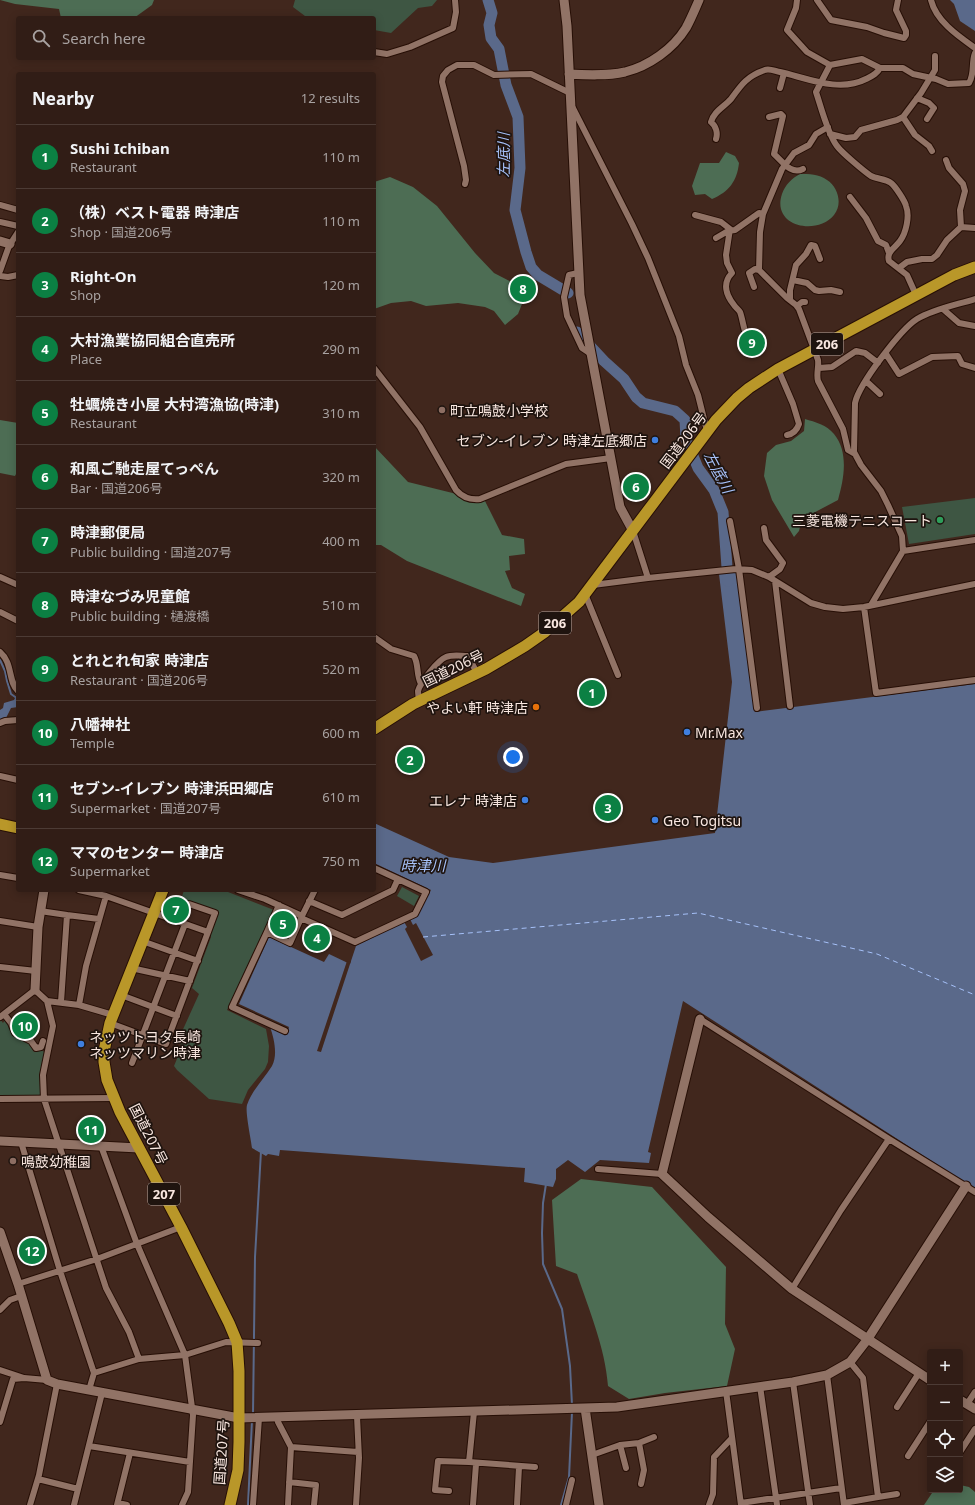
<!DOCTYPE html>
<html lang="en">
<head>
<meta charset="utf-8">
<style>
	:root { --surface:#311d16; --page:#3d2a23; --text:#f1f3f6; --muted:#a8a2a1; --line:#4c3b35; --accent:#0b8043 }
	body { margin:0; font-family:"Noto Sans","Noto Sans JP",sans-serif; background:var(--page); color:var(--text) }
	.controls { position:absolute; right:12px; bottom:12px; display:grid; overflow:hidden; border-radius:4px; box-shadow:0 2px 10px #0003 }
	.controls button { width:36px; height:36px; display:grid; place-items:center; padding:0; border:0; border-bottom:1px solid var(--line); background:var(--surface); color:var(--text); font:20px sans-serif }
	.you { position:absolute; left:513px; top:757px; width:14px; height:14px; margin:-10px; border:3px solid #fff; border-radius:50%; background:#1a73e8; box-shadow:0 0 0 6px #1a73e833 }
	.badge { display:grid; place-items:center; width:26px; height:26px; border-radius:50%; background:var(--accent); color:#fff; font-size:13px; font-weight:700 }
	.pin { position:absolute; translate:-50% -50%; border:2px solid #fff; box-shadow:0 1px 4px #0006 }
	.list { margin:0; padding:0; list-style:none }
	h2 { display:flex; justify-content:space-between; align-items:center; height:52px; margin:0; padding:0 16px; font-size:17px }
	h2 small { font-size:13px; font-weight:400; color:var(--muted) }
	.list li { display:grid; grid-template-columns:26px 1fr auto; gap:12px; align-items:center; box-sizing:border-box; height:64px; padding:0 16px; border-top:1px solid var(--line) }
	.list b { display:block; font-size:15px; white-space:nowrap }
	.list p { margin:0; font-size:13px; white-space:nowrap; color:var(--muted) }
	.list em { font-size:13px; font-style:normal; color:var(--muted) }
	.icon { flex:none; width:22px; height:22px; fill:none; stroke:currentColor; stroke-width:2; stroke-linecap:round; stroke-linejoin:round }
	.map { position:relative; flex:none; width:975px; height:1505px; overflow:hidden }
	.search { position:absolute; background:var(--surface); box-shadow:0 2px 10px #0003; left:16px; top:16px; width:360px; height:44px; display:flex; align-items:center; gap:10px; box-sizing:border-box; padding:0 14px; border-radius:4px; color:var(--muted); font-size:15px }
	.panel { position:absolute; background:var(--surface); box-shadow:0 2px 10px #0003; left:16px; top:72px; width:360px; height:820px; border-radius:4px }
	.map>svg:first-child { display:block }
	.green { fill:#3e5643 }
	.forest { fill:#4d6d54 }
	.water { fill:#5a698a }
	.pier { fill:#41271d }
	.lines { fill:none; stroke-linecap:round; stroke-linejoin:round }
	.stream { stroke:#5a698a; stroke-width:2 }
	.river { stroke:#5a698a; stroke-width:11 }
	.ferry { stroke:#a6c1f9; stroke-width:1; stroke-dasharray:5 4; stroke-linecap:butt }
	.street-casing { stroke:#270f06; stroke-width:8 }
	.secondary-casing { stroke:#270f06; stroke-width:11 }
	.highway-casing { stroke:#270f06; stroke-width:13 }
	.street { stroke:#917366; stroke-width:6 }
	.secondary { stroke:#917366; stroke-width:9 }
	.highway { stroke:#b99729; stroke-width:11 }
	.education-dot { fill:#8d6e63; stroke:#1f140f; stroke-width:1.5 }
	.shop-dot { fill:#3f7fe0; stroke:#1f140f; stroke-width:1.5 }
	.leisure-dot { fill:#2e9e5b; stroke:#1f140f; stroke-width:1.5 }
	.food-dot { fill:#e8710a; stroke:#1f140f; stroke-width:1.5 }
	.labels { text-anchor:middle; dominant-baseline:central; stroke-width:3.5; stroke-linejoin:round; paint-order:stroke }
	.shield { fill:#1f140f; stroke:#b8a8a1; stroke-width:1 }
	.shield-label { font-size:13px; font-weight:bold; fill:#f9e7e0 }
	.poi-label { font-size:14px; fill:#f9e7e0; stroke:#1f140f; text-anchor:start }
	.street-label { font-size:14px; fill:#f9e7e0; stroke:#1f140f }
	.water-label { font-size:15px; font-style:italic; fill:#a6c1f9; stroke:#1f140f }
</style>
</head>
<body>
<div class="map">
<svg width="975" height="1505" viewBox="0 0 975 1505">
	<rect width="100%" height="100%" fill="#41271d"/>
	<!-- green -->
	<path class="green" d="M295 0H437L432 6 418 8 391 33 374 30V18H316L305 16 293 7Z
		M975 498V534L909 544 902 507Z
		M402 887 419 896 414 906 397 896Z
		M184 890H223L274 910 227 1010 266 1029 269 1046 268 1062 265 1069 248 1090 242 1104 209 1099 177 1070 174 1066 181 1049 180 1036 199 994 192 988 211 937 210 932 216 916 180 903Z
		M0 1019 3 1023 5 1020C13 1030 24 1036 32 1047V1049L34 1052 40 1050 45 1052 40 1075V1096L0 1097Z"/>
	<!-- forest -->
	<path class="forest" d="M0 0H154L152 5 134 18H61L59 9 15 4Z
		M726 152 735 156 739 163C737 181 729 192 712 199L705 194 695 195 692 186 700 163H719Z
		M800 174C809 174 819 174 827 180 838 187 843 204 834 215 817 236 771 227 782 194 785 185 792 178 800 174Z
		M390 177 413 187 437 206 475 253 494 273 517 285 524 299 518 314 505 325 494 311 485 307 458 303 426 306 411 301 391 303 374 309V182Z
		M805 419C815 422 827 425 834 434 849 452 844 479 838 500L802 519 799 531 794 537 772 500 764 476 767 453 776 445 791 441 804 431Z
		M0 420 18 423V470L15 476 0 473Z
		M374 446 408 482 485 501 502 535 524 539 525 554 509 556 510 570 505 571 512 588 525 594 521 606 407 561 381 545H374Z
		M581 1179 652 1187 726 1267 725 1324 735 1349 727 1386 665 1393 629 1399 608 1386C605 1347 589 1310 577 1274L556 1266 552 1200Z
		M960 1485 969 1487 975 1492V1505H924L934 1490H960Z"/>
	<!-- water -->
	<path class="water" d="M950 0H975V31L960 21 954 4Z
		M737 572 755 712 975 684V1189L683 1001 648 1152 651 1153 649 1163 600 1160 585 1172 568 1160 556 1169V1179L553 1187 524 1182 525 1168 280 1150 279 1156 268 1154 266 1156 252 1148C251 1139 245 1112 247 1105 252 1090 264 1079 272 1066 278 1055 274 1038 270 1027L286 1035 289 1027 239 1004 269 937 324 962 329 954 350 964 356 946 417 915 431 890 374 863V823L449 857 493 863 715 833 732 682 719 574Z
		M16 696 18 697V707L11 708 6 718 0 720V710L3 708 4 703 14 700Z"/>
	<!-- pier -->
	<path class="pier" d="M409 917 413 925 416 923 433 955 421 961 405 929 407 927 403 920Z
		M349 960 351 961 321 1052 317 1051 347 961 349 962Z"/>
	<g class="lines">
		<!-- stream -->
		<path class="stream" d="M0 660 5 671 7 681 11 694 18 699
			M546 1184 543 1203 542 1233 543 1264 562 1309 570 1366 572 1405
			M253 1414 255 1257 261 1151
			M248 1505 252 1420
			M561 1505 569 1477 572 1412"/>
		<!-- river -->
		<path class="river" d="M488 0 492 13 489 25 491 38 499 49 506 85 518 117 520 168 515 210 526 252 531 267 538 275 568 293
			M577 332 604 361 624 379 636 397 643 403 675 411 685 420 686 439 698 468 714 490 723 512 728 581"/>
		<!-- ferry -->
		<path class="ferry" d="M423 937 698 913 877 954 975 995"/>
		<defs>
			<path id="street" d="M797 0 796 8 787 30 807 52 830 65 862 59 880 68H903L913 74 936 79 948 84 969 83C975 73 971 63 975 53
				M817 0 831 20 867 27 884 33 904 38 906 35V31L896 10 898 0
				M931 0C936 21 958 36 975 48
				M374 52 387 54 410 47 453 28 456 12 455 0
				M830 65 816 92C821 107 828 135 837 146 841 152 865 172 871 176 877 179 886 179 891 183 895 186 905 201 906 206 910 216 906 233 900 241 895 248 886 252 889 261L907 275 916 295
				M780 88 784 73
				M917 98 929 103 934 108 927 119
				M573 108 632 224 648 258 679 336 686 365 698 395 707 431
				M769 117 781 114 783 116 774 154C783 162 791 175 803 169
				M903 117 915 135 929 146 932 151
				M828 127 816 134 809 145 794 153 782 169 763 214 760 232 759 270 787 298 796 305 799 309 818 360C819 367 816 374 818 381L843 429 848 450 855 454
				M830 134 846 138 855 137 861 130 897 120 903 117 921 93 935 70V56
				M716 139C718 133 716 126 711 122 714 111 724 107 731 99 741 85 747 76 765 70 769 68 775 71 780 72 807 78 839 93 866 79 872 76 877 74 880 68
				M946 160 949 168 963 184 965 191 960 210 961 227
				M465 184 466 180 464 166 442 82 443 76 448 70 457 65H474L494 75 531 74 570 93
				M850 197 866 218 878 241 886 245 889 253
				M0 205 18 210
				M695 215 721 222 730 229 726 255 727 263 732 273C722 283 726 295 734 305 735 307 739 310 740 312 742 317 743 325 745 331
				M0 222 18 226
				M716 238 728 231 735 230 759 213 763 214
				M899 268 907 262 922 259H932L937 255 947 240 961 227 975 228
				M0 271 9 246 18 232
				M578 273 569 275 564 297 567 316 582 348 591 354
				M0 276 8 277 18 275
				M793 280 807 283 815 290 819 291 831 290 840 292
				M754 287 749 273 755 269 759 270
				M790 300V290L796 265 806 254 811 245 815 246 820 259
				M797 306 802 302H805
				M943 309 959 323 975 326
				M886 354 899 374 932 357 958 356 962 364 975 368
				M374 368 420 427 456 490C463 498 470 500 480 499L566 464 611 458
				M819 368 832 367 856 351 865 353 878 363
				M778 369 793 404 799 424C797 430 793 434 787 435
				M866 381 880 394
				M730 521 739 569 757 708
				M764 528 766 540 783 563 780 569 769 577
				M633 531 648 578
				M903 551 975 540
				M0 577 18 585
				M775 581 790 706
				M593 585 648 578 736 569 752 570 769 577 811 603 825 607 843 609 864 607 975 584
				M585 594 618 675
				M871 605 903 551 902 536 888 505 881 491 861 465 854 452 855 403C859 384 901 329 917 319 934 309 956 305 975 299
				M864 607 876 693 975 680
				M0 612 18 621
				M374 637 391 649 414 656C419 665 416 674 421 684
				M0 652C13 663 8 682 18 691
				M419 701C419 698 418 694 418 691 420 683 438 660 446 657 453 654 461 656 468 656L477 673
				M0 723 5 721 18 720
				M0 776 18 780
				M0 875 18 878
				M79 890 106 896 208 932 166 1044 110 1023
				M238 890 265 899 302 916 315 890
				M309 901 342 915 393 890 398 879 374 868
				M189 904 215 913 208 932
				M40 911 67 915
				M301 918 355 942 415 914 426 892 398 879
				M0 921 38 927
				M267 932 279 905
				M142 941 198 961
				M0 967 36 971
				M131 968 190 981
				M121 995 177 1016
				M47 1001 79 1005 86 966 106 896
				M61 1002 67 915 99 919
				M79 1005 113 1015
				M4 1014 11 1023 15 1033 31 1041 36 1048 41 1047 43 1041
				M0 1017 35 990 47 1001 53 1026 43 1075 44 1099 106 1288 129 1332 139 1359
				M700 1019 889 1139 975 1192
				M285 1031 232 1007 267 932 290 943 302 916
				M132 1063 185 924
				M0 1099 114 1098
				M21 1142 60 1271 94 1373
				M101 1146 137 1244 185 1355 193 1415 188 1492 182 1505
				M598 1169 662 1174
				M18 1284 97 1259 181 1227
				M792 1289 841 1210 889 1139
				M0 1310 10 1300 21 1296
				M0 1370 24 1378 47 1380
				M827 1375 844 1505
				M793 1382 810 1505
				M760 1386 777 1505
				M89 1390 94 1373 139 1359 185 1355 226 1342 258 1343
				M726 1391 741 1505
				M967 1404 975 1392
				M897 1407 919 1373
				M474 1412 469 1462 535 1467
				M277 1418 278 1422 291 1447 358 1452
				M0 1422 13 1379 24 1378
				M639 1443 644 1470 641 1484
				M620 1445 626 1468
				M89 1446 190 1462
				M960 1452 975 1429
				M592 1455 620 1445 639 1443 654 1437
				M908 1456 930 1422
				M38 1479 78 1489
				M289 1482 316 1485 314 1505
				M449 1491 435 1490 438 1461 469 1462
				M878 1497 897 1494
				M118 1503 127 1505
				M741 1503 841 1488
				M844 1503 878 1497 863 1378 850 1362
				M30 1505 39 1475 57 1384
				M74 1505 102 1393
				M117 1505 130 1453
				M253 1505 259 1418
				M288 1505 291 1447
				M356 1505 359 1458 357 1416
				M473 1505 476 1464
				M517 1505 519 1467
				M566 1505 572 1480
				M709 1505 713 1494 714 1457 732 1438"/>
			<path id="secondary" d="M564 0 567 26 580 295 620 507 633 531
				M569 74C587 75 607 76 625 72 649 66 673 49 686 28 691 19 695 9 699 0
				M0 241 10 244
				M35 990 38 927 44 890
				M700 1019 662 1174 708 1217 792 1289 930 1380
				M0 1141 139 1148
				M0 1232 18 1284 47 1380 57 1384 239 1418 617 1407 793 1382 827 1375 850 1362 867 1340 966 1186
				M960 1400 975 1409
				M585 1408 599 1505"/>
			<path id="highway" d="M374 729 413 704 486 669 525 646 545 632 579 602 716 420 737 398 749 388 778 369 954 275 975 267
				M0 824 18 828
				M163 890 110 1023 104 1051V1062L107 1080 120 1112 181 1227 229 1323 237 1342 239 1371V1442L238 1470 230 1505"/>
		</defs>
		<!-- street casing -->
		<use href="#street" class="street-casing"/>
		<!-- secondary casing -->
		<use href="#secondary" class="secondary-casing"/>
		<!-- highway casing -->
		<use href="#highway" class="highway-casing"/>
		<!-- street -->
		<use href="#street" class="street"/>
		<!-- secondary -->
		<use href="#secondary" class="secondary"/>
		<!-- highway -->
		<use href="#highway" class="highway"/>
	</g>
	<!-- markers -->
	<g class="education-dot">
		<circle cx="442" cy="410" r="4"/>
		<circle cx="13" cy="1161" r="4"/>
	</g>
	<g class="shop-dot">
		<circle cx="655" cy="440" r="4"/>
		<circle cx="687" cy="732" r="4"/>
		<circle cx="525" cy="800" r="4"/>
		<circle cx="655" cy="820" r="4"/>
		<circle cx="81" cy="1044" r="4"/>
	</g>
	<circle class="leisure-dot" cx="940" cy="520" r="4"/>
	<circle class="food-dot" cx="536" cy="707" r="4"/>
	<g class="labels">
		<!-- shield labels -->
		<g class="shield">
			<rect x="811" y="333" width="32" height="22" rx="3"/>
			<rect x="539" y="612" width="32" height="22" rx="3"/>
			<rect x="148" y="1183" width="32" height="22" rx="3"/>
		</g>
		<g class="shield-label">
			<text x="827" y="344">206</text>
			<text x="555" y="623">206</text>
			<text x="164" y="1194">207</text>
		</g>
		<!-- poi labels -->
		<g class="poi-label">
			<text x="450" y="410">町立鳴鼓小学校</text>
			<text x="647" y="440" text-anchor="end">セブン-イレブン 時津左底郷店</text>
			<text x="932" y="520" text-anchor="end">三菱電機テニスコート</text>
			<text x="528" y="707" text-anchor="end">やよい軒 時津店</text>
			<text x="695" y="732">Mr.Max</text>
			<text x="517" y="800" text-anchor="end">エレナ 時津店</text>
			<text x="663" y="820">Geo Togitsu</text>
			<text x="89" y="1036">ネッツトヨタ長崎<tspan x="89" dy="16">ネッツマリン時津</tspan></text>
			<text x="21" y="1161">鳴鼓幼稚園</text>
		</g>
		<!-- street labels -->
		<g class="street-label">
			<text transform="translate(683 440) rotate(-53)">国道206号</text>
			<text transform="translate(453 668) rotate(-26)">国道206号</text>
			<text transform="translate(149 1134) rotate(63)">国道207号</text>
			<text transform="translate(221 1452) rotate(-86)">国道207号</text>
		</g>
		<!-- water labels -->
		<g class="water-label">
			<text transform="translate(503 155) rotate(-90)">左底川</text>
			<text transform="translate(719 472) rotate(62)">左底川</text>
			<text x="423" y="865">時津川</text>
		</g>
	</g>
</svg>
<div class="controls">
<button>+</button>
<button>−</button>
<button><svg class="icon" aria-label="locate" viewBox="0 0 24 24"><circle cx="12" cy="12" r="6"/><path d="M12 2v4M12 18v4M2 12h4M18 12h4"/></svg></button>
<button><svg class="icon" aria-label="layers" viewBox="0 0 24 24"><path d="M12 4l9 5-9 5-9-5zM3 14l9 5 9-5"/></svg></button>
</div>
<div class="you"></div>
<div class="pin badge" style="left:592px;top:693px">1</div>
<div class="pin badge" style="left:410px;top:760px">2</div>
<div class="pin badge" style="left:608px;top:808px">3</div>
<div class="pin badge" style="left:317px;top:938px">4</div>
<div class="pin badge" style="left:283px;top:924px">5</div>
<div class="pin badge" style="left:636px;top:487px">6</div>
<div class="pin badge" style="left:176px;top:910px">7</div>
<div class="pin badge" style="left:523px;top:289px">8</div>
<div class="pin badge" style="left:752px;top:343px">9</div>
<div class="pin badge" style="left:25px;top:1026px">10</div>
<div class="pin badge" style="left:91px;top:1130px">11</div>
<div class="pin badge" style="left:32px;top:1251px">12</div>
<div class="search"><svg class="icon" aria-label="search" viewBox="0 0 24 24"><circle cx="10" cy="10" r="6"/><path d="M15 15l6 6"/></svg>Search here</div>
<section class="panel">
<h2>Nearby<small>12 results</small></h2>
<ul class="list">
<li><span class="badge">1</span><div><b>Sushi Ichiban</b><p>Restaurant</p></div><em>110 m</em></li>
<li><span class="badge">2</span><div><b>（株）ベスト電器 時津店</b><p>Shop · 国道206号</p></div><em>110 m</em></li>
<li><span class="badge">3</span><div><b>Right-On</b><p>Shop</p></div><em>120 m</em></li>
<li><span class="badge">4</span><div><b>大村漁業協同組合直売所</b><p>Place</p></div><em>290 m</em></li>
<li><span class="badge">5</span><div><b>牡蠣焼き小屋 大村湾漁協(時津)</b><p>Restaurant</p></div><em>310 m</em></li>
<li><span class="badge">6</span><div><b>和風ご馳走屋てっぺん</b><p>Bar · 国道206号</p></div><em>320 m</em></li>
<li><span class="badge">7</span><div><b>時津郵便局</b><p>Public building · 国道207号</p></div><em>400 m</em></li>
<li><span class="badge">8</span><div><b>時津なづみ児童館</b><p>Public building · 樋渡橋</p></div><em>510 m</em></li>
<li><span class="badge">9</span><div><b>とれとれ旬家 時津店</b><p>Restaurant · 国道206号</p></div><em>520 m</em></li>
<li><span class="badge">10</span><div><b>八幡神社</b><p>Temple</p></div><em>600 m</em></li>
<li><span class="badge">11</span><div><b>セブン-イレブン 時津浜田郷店</b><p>Supermarket · 国道207号</p></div><em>610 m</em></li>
<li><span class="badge">12</span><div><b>ママのセンター 時津店</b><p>Supermarket</p></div><em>750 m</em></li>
</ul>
</section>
</div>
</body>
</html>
